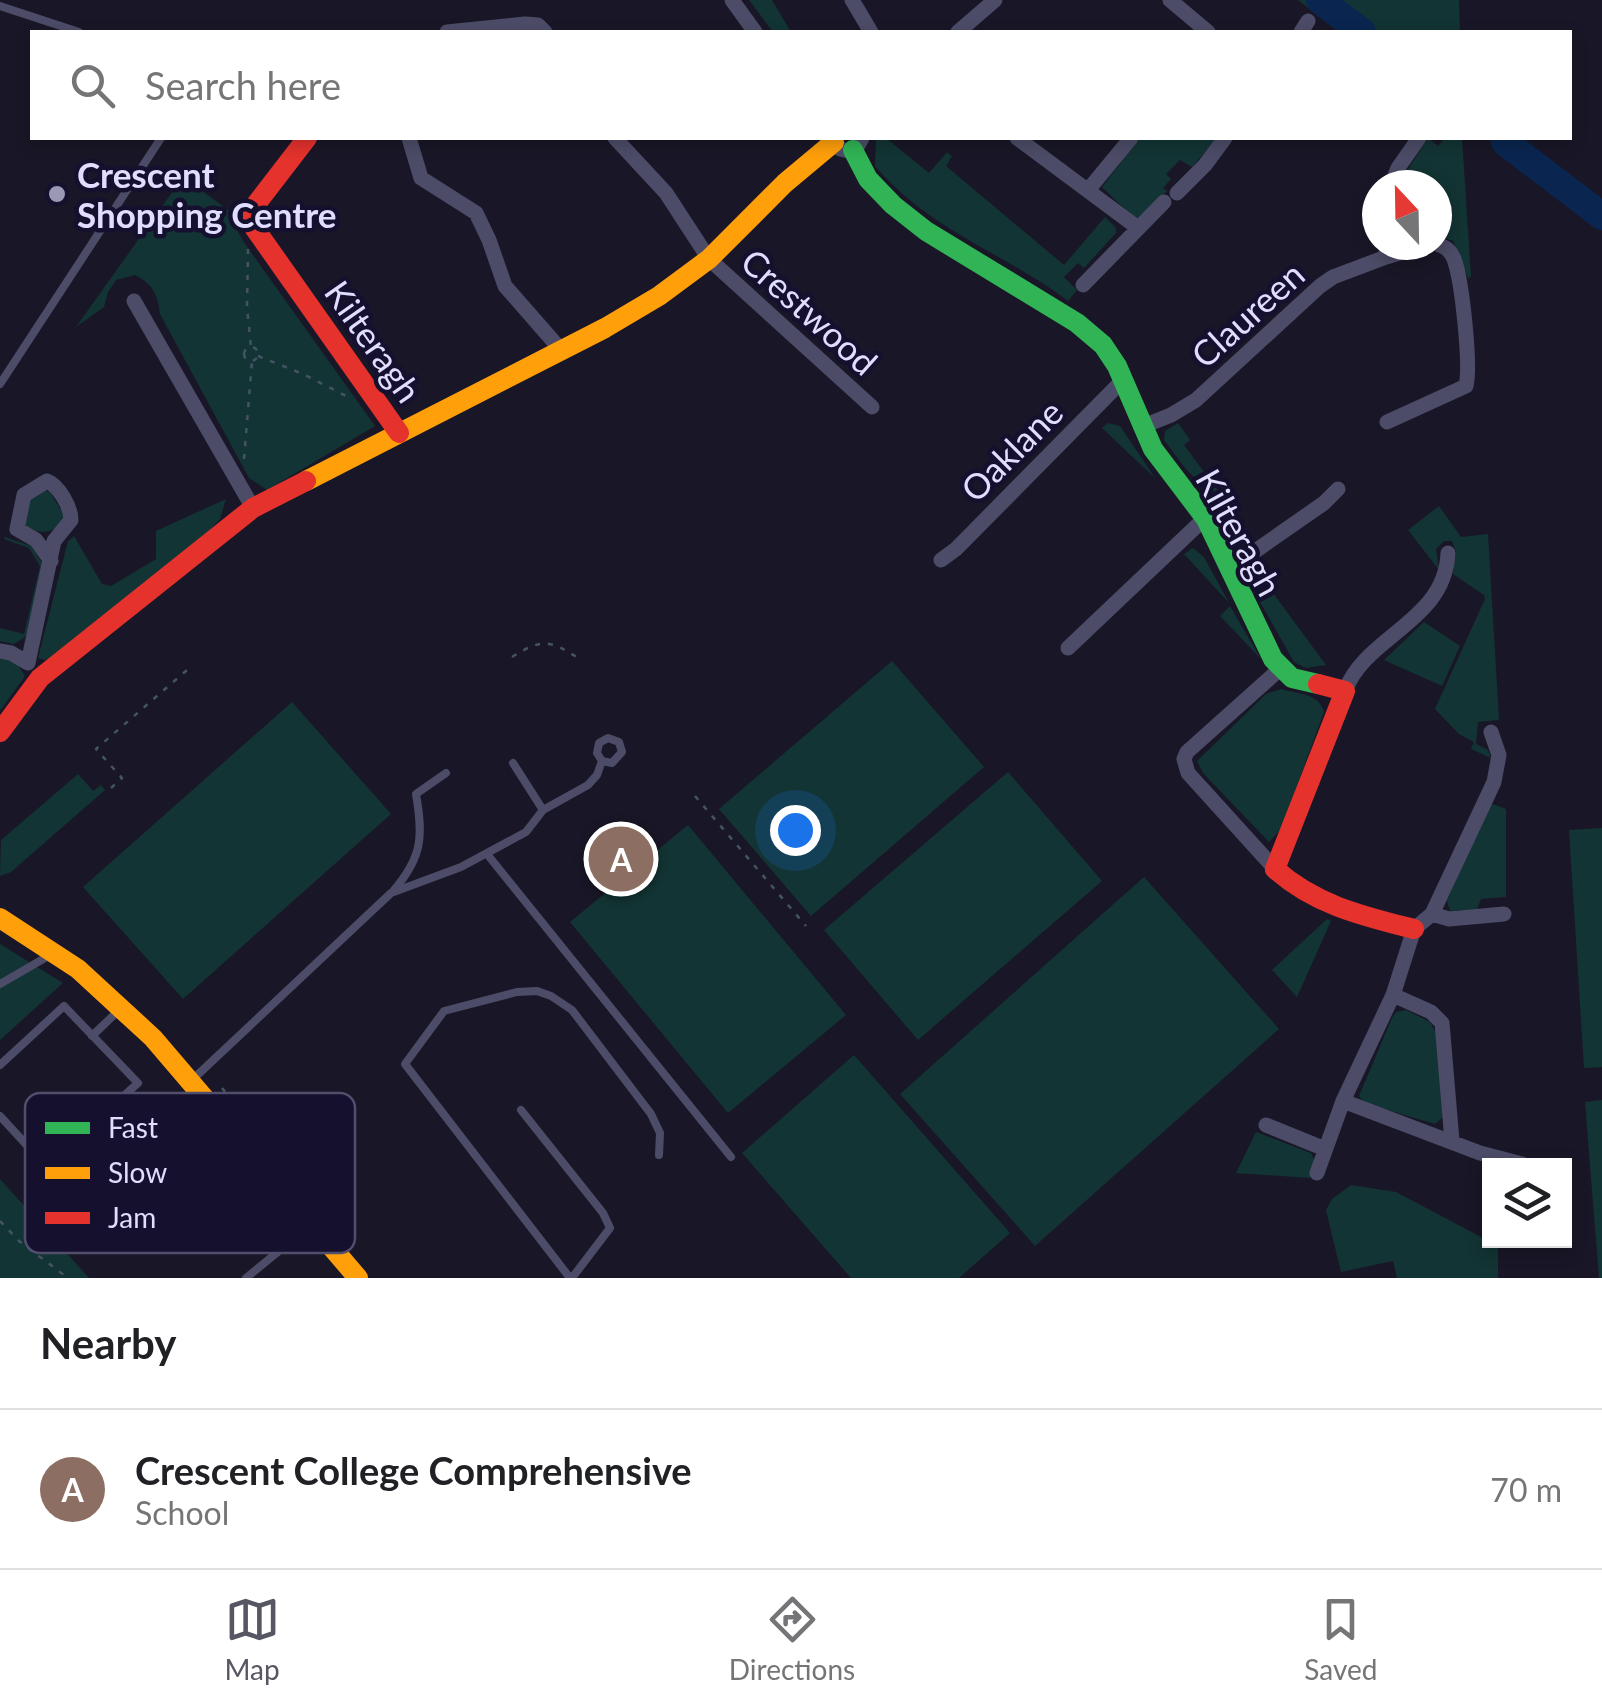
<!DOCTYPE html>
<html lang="en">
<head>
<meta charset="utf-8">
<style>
	:root { --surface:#fff; --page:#f6f6f6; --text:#202124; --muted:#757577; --line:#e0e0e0; --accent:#575764 }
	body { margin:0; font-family:Lato,sans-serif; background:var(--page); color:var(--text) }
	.controls { position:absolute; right:30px; bottom:30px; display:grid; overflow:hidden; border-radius:0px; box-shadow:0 5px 15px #0003 }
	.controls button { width:90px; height:90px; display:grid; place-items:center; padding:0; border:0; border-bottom:2px solid var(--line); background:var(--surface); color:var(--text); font:50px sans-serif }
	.compass { position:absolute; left:1362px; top:170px; width:90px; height:90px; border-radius:50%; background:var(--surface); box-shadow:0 5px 15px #0003; rotate:338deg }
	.you { position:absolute; left:795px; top:830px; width:35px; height:35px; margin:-25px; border:8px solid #fff; border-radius:50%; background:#1a73e8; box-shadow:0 0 0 15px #1a73e833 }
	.badge { display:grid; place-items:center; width:65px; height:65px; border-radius:50%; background:var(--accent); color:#fff; font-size:32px; font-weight:700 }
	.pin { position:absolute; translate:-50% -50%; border:5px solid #fff; box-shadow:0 2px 10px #0006 }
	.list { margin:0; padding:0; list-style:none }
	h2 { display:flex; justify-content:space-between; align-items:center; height:130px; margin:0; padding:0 40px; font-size:42px }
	h2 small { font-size:32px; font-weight:400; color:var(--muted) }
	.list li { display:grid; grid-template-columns:65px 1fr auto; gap:30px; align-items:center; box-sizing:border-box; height:160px; padding:0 40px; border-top:2px solid var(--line) }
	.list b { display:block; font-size:38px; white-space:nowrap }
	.list p { margin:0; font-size:32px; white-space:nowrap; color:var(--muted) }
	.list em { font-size:32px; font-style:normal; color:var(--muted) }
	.icon { flex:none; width:55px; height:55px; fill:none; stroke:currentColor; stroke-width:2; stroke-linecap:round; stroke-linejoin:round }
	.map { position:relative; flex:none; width:1602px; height:1278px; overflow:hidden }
	.search { position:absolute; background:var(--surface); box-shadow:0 5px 15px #0003; left:30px; right:30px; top:30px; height:110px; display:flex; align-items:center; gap:25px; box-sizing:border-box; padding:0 35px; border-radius:0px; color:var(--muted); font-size:38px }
	.sheet { height:290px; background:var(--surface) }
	nav { display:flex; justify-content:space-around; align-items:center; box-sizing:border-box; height:140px; border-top:2px solid var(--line); background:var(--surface); font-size:28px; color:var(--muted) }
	nav a { display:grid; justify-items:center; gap:5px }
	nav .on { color:var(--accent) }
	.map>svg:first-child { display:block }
	.green { fill:#133434 }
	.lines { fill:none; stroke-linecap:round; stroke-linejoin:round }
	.river { stroke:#0a2650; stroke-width:28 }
	.path { stroke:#455464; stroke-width:2.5; stroke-dasharray:5 8; stroke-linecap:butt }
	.lane { stroke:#4c4c68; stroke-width:8 }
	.street { stroke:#4c4c68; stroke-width:15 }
	.fast { stroke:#30b455; stroke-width:20 }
	.slow { stroke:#ff9f0a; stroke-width:20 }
	.jam { stroke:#e5322d; stroke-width:20 }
	.poi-dot { fill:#9a98b3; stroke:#14102e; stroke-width:4 }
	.labels { text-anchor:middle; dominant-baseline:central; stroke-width:9; stroke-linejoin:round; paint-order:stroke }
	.poi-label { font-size:35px; font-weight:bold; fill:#e0ddff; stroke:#14102e; text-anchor:start }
	.street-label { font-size:35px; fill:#e0ddff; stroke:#14102e }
	.key { fill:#14102e; stroke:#514e6d; stroke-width:2.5 }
	.key-label { font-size:28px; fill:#e0ddff }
</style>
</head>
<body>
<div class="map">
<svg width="1602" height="1278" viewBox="0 0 1602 1278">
	<rect width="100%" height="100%" fill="#191727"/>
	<!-- green -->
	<path class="green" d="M749 0H772L791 32H773Z
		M1298 0H1459L1460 32H1339Z
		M876 138H886L929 173 947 152 952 156 946 166 1064 265 1105 217 1116 228V233L1084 268 1078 263 1064 277 1077 290 1068 301C1000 250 933 233 875 166Z
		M1140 138H1217L1192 167 1180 160 1166 174 1171 179 1163 188 1167 191 1138 218 1132 216 1102 187Z
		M1428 138 1438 146 1445 138H1462L1471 277 1468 278 1453 241 1437 236V185H1398Z
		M183 177 231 212 229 215 243 241 375 426 267 490 249 478 160 314C158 295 153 284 135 275L116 280 108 292 104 307 76 327Z
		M1108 423 1120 426 1155 478 1102 428Z
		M1178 423 1190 440 1184 445 1253 538 1243 545 1231 543 1209 493 1186 469 1164 440 1165 431Z
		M44 490 50 492 64 515V522C52 534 38 535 24 525L29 500Z
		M226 499 220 519 209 531 55 656 45 660 38 658 68 541 74 536 102 584 111 586 156 559V531Z
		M1439 506 1461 537 1488 534 1499 720 1478 722 1476 744 1488 750 1491 758 1471 749 1474 742 1459 734 1435 709 1485 599 1484 595 1453 574 1456 552 1452 541H1444L1436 549 1439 570 1408 530Z
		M5 537 31 546 42 563 28 635 14 644 0 641V628L24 634 40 566 29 548 4 539Z
		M1193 548 1204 557 1229 603 1184 554Z
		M1253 566 1326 665 1306 668 1294 662 1247 579 1249 569Z
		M1230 606 1261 659 1220 616Z
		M1424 622 1460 646 1442 686 1384 660Z
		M0 656 16 662 25 676 0 711Z
		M892 661 984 767 811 916 719 809Z
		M1281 689C1297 694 1319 693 1324 712L1281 829 1269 842 1203 773 1197 761 1266 694Z
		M292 702 391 814 183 999 83 887Z
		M1008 772 1102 881 918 1040 824 930Z
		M78 774 93 791 101 785 105 790 11 872 0 876 1 840Z
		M1490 803 1506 809V897L1481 899 1477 909 1450 911 1447 901Z
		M688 825 846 1015 728 1113 570 922Z
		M1602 828V1067L1584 1068 1569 830Z
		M1144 877 1279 1029 1035 1246 900 1094Z
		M1327 919 1331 921 1297 997 1272 970Z
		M0 944 63 983 0 1040Z
		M1406 1010 1430 1022 1436 1033 1443 1117 1435 1124 1364 1103 1359 1096 1392 1018 1396 1012Z
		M854 1055 1010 1233 959 1278H851L742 1153Z
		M1602 1100V1278H1599L1585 1102Z
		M1256 1132 1311 1153 1315 1161 1311 1178 1236 1173Z
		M0 1179 89 1278H0Z
		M1351 1185 1396 1192 1498 1246V1278H1397L1393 1261 1341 1272 1326 1210 1332 1199Z"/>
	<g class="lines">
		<!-- river -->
		<path class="river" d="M1320 0 1362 32
			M1505 142 1602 216"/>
		<!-- path -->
		<path class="path" d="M248 249 247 307 251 347
			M244 354a7 7 0 1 1 14 0a7 7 0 1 1-14 0Z
			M258 356 303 374 352 399
			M244 459 252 361
			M512 657C542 638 550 640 578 658
			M111 788 122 778 96 749 187 670
			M695 796 806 926
			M222 1088 242 1113
			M0 1221 19 1241 68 1278"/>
		<!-- lane -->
		<path class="lane" d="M0 6 79 32
			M0 384 161 138
			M513 763 543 810
			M487 854 731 1157
			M394 890C423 856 423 836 416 794L446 773
			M0 984 50 955
			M92 1036 118 1011
			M0 1065 64 1006 138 1083 46 1166 0 1116
			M191 1081 391 893 461 867 526 832 543 810 588 785 597 775 602 761 597 753 599 743 608 738 619 742 622 752 612 763 602 761
			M521 1110 603 1213 610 1228 572 1278
			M246 1278 312 1224
			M570 1278 405 1064 444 1011 517 992 537 991 551 996 572 1010 651 1114 660 1133 659 1155"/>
		<!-- street -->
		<path class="street" d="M732 0 755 32
			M852 0 871 32
			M1170 0 1208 32
			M447 32 525 24 538 25 545 32
			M958 32 995 0
			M1301 32 1308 21
			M409 138 421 178 476 213 489 240 505 286 561 350
			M615 138 666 193 709 259 872 407
			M833 138 840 149 849 151 857 147 862 138
			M1017 138 1138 228
			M1391 185 1398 168 1419 138
			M1089 189 1131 138
			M1177 193 1205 165 1225 138
			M1386 257 1426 245
			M1083 285 1164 202
			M134 301 253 508
			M1387 422 1466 386C1471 365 1462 280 1454 259 1450 250 1446 247 1437 244
			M1141 427 1171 415 1196 400 1320 286 1333 277 1386 257V245
			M941 560 956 549 1123 380
			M1228 570 1324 503 1338 489
			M1068 648 1204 519
			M0 651 11 653 28 663 54 541 71 520C71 507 59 486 47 481L24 495 17 529 36 540 51 561
			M1345 691C1366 635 1445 622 1448 553
			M1275 869 1188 773 1184 759 1187 752 1280 669
			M1432 914 1449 919 1504 914
			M1393 995 1431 1012 1442 1023 1452 1141
			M1343 1101 1480 1153 1522 1164
			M1266 1125 1325 1149
			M1317 1173 1343 1101 1393 995 1414 929 1432 914 1494 782 1499 755 1491 732"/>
		<!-- fast -->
		<path class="fast" d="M853 150 868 179 893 205 926 231 1077 323 1103 345 1117 366 1153 449 1206 519 1273 659 1292 678 1318 684"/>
		<!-- slow -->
		<path class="slow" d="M306 481 605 328 659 296 709 259 785 183 834 142
			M0 918 78 969 153 1038 358 1278"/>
		<!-- jam -->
		<path class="jam" d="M307 138 257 203 253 210V226L399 433
			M1318 684 1345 691 1275 869C1315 905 1363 916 1414 929
			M0 732 40 678 253 508 306 481"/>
	</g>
	<!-- markers -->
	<circle class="poi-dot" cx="57" cy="194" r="10"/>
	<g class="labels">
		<!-- poi labels -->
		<g class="poi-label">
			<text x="77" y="174">Crescent<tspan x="77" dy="40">Shopping Centre</tspan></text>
		</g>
		<!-- street labels -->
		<g class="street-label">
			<text transform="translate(810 311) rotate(42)">Crestwood</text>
			<text transform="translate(1247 314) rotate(-42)">Claureen</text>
			<text transform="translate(374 341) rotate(55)">Kilteragh</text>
			<text transform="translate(1011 450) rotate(-45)">Oaklane</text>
			<text transform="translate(1240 532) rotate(61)">Kilteragh</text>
		</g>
	</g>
	<!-- legend -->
	<rect x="25" y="1093" width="330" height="160" rx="15" class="key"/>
	<rect x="45" y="1122" width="45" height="12" fill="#30b455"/>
	<rect x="45" y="1167" width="45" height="12" fill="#ff9f0a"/>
	<rect x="45" y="1212" width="45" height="12" fill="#e5322d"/>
	<g class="key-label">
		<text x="108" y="1138">Fast</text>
		<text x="108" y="1183">Slow</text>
		<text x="108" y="1228">Jam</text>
	</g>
</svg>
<div class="controls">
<button><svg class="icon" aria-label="layers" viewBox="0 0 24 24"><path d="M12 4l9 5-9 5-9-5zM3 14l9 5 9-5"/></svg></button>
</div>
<svg class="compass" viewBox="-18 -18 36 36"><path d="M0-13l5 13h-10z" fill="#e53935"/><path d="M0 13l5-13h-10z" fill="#757577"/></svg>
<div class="you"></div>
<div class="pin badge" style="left:621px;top:859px;background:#8d6e63">A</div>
<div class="search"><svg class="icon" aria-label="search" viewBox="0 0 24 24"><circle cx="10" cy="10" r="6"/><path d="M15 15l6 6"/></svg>Search here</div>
</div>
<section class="sheet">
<h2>Nearby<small></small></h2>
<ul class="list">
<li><span class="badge" style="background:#8d6e63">A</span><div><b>Crescent College Comprehensive</b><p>School</p></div><em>70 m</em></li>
</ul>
</section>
<nav>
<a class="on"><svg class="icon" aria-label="map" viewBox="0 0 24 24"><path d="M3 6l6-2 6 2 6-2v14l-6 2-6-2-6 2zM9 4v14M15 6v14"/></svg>Map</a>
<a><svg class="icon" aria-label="directions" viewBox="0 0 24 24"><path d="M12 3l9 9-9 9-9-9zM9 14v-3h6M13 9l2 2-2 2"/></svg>Directions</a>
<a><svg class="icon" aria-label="saved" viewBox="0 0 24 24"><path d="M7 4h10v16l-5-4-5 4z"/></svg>Saved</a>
</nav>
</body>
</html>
